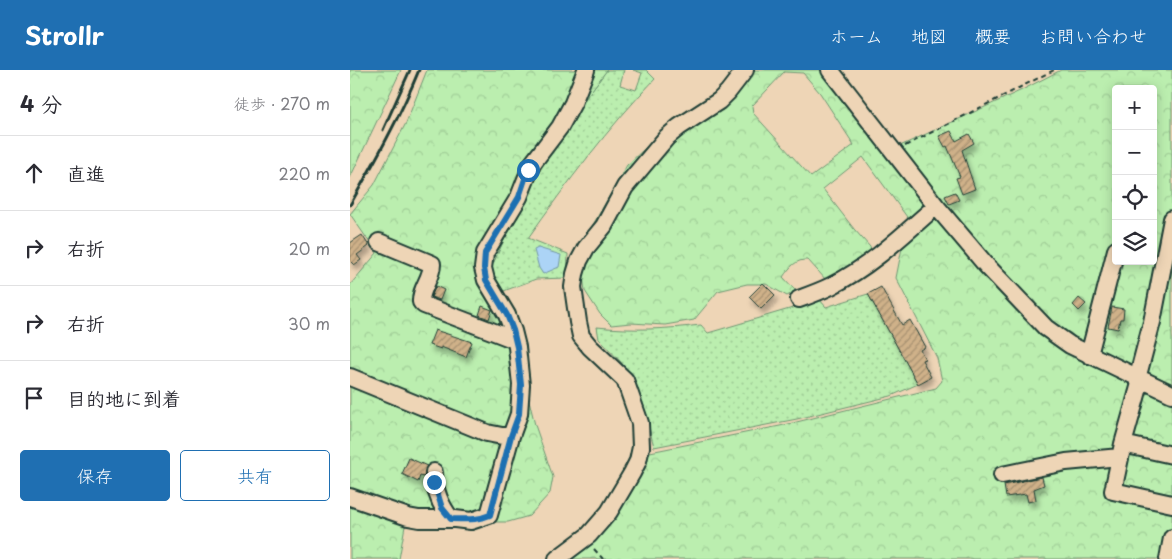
<!DOCTYPE html>
<html lang="ja">
<head>
<meta charset="utf-8">
<style>
	:root { --surface:#fff; --page:#f2f2f3; --text:#2b2b33; --muted:#7c7c81; --line:#e1e1e2; --accent:#1f6fb2 }
	body { margin:0; font-family:"Playpen Sans","Klee One",sans-serif; background:var(--page); color:var(--text) }
	.controls { position:absolute; right:15px; top:15px; display:grid; overflow:hidden; border-radius:5px; box-shadow:0 2px 12px #0003 }
	.controls button { width:45px; height:45px; display:grid; place-items:center; padding:0; border:0; border-bottom:1px solid var(--line); background:var(--surface); color:var(--text); font:25px sans-serif }
	.stop { position:absolute; width:15px; height:15px; margin:-11px; border:4px solid #1f6fb2; border-radius:50%; background:#fff }
	.stop.end { background:#1f6fb2; border-color:#fff; box-shadow:0 1px 5px #0008 }
	.list { margin:0; padding:0; list-style:none }
	h2 { display:flex; justify-content:space-between; align-items:center; height:65px; margin:0; padding:0 20px; font-size:21px }
	h2 small { font-size:16px; font-weight:400; color:var(--muted) }
	.list li { display:grid; grid-template-columns:32px 1fr auto; gap:15px; align-items:center; box-sizing:border-box; height:75px; padding:0 20px; border-top:1px solid var(--line) }
	.list b { display:block; font-size:19px; white-space:nowrap }
	.list em { font-size:16px; font-style:normal; color:var(--muted) }
	.actions { display:flex; gap:10px; padding:15px 20px }
	.actions a { flex:1; padding:11px 0; border:1px solid var(--accent); border-radius:5px; text-align:center; font-size:18px; color:var(--accent) }
	.actions .main { background:var(--accent); color:#fff }
	.icon { flex:none; width:28px; height:28px; fill:none; stroke:currentColor; stroke-width:2; stroke-linecap:round; stroke-linejoin:round }
	.map { position:relative; flex:none; width:822px; height:489px; overflow:hidden }
	header { display:flex; align-items:center; gap:30px; box-sizing:border-box; height:70px; padding:0 25px; background:var(--accent); color:#fff }
	header strong { font-size:24px }
	nav { display:flex; gap:28px; margin-inline-start:auto; font-size:18px }
	main { display:flex }
	aside { flex:1; background:var(--surface) }
	.map>svg:first-child { display:block }
	.grass { fill:url(#grass-dots); stroke:#6d9672 }
	.forest { fill:url(#forest-crowns); stroke:#6d9672; fill-rule:evenodd }
	.water { fill:#acd4f6; stroke:#7498a8 }
	.building { fill:url(#building-hatch); stroke:#1f3d34; filter:url(#shadow) }
	.lines { fill:none; stroke-linecap:round; stroke-linejoin:round }
	.minor-casing { stroke:#1f3d34; stroke-width:20 }
	.path { stroke:#1f3d34; stroke-width:2; stroke-dasharray:5 4; stroke-linecap:butt }
	.minor { stroke:#eed5b6; stroke-width:16 }
	.rail { stroke:#1f3d34; stroke-width:3 }
	.route { stroke:#1f6fb2; stroke-width:6 }
</style>
</head>
<body>
<header>
<strong>Strollr</strong>
<nav><a>ホーム</a><a>地図</a><a>概要</a><a>お問い合わせ</a></nav>
</header>
<main>
<aside>
<h2>4 分<small>徒歩 · 270 m</small></h2>
<ul class="list">
<li><svg class="icon" aria-label="ahead" viewBox="0 0 24 24"><path d="M12 20V5M6 11l6-6 6 6"/></svg><div><b>直進</b></div><em>220 m</em></li>
<li><svg class="icon" aria-label="right" viewBox="0 0 24 24"><path d="M7 20v-9h11M14 6l5 5-5 5"/></svg><div><b>右折</b></div><em>20 m</em></li>
<li><svg class="icon" aria-label="right" viewBox="0 0 24 24"><path d="M7 20v-9h11M14 6l5 5-5 5"/></svg><div><b>右折</b></div><em>30 m</em></li>
<li><svg class="icon" aria-label="arrive" viewBox="0 0 24 24"><path d="M6 21V4h12l-3 4 3 4H6"/></svg><div><b>目的地に到着</b></div></li>
</ul>
<div class="actions"><a class="main">保存</a><a>共有</a></div>
</aside>
<div class="map">
<svg width="822" height="489" viewBox="0 0 822 489">
	<defs>
		<pattern id="grass-dots" width="8" height="8" patternUnits="userSpaceOnUse" patternTransform="scale(1.25)"><rect width="8" height="8" fill="#bbeeaf"/><path d="M2 2h.1M6 6h.1" fill="none" stroke="#a0cd97" stroke-width="1.8" stroke-linecap="round"/></pattern>
		<pattern id="forest-crowns" width="20" height="18" patternUnits="userSpaceOnUse" patternTransform="scale(1.25)"><rect width="20" height="18" fill="#bbeeaf"/><path d="M2 6a3 3 0 1 1 6 0M12 15a3 3 0 1 1 6 0" fill="none" stroke="#a0cd97"/></pattern>
		<pattern id="building-hatch" width="6" height="6" patternUnits="userSpaceOnUse" patternTransform="scale(1.25)"><rect width="6" height="6" fill="#cfb189"/><path d="M-1 1l2-2M0 6l6-6M5 7l2-2" fill="none" stroke="#a79171"/></pattern>
		<filter id="shadow"><feDropShadow dx="3" dy="5.5" stdDeviation="2.5" flood-color="#0004"/></filter>
	</defs>
	<rect width="100%" height="100%" fill="#eed5b6"/>
	<filter id="ink" filterUnits="userSpaceOnUse"><feTurbulence type="fractalNoise" baseFrequency=".02" numOctaves="2"/><feDisplacementMap in="SourceGraphic" scale="10" xChannelSelector="R" yChannelSelector="G"/><feConvolveMatrix kernelMatrix="1 2 1 2 8 2 1 2 1" color-interpolation-filters="sRGB"/></filter>
	<g filter="url(#ink)">
		<!-- grass -->
		<path class="grass" d="M257 0H274L270 15 286 20 292 3 283 0H296L305 9C258 58 217 113 178 168L218 184 217 208 186 209 151 222 142 214 141 198 161 155 194 93 219 50Z
			M518 224 568 314 541 326 447 349 304 377 299 357 283 310 271 292 249 269 247 257C282 261 316 259 351 255L358 263 470 230 476 237Z"/>
		<!-- forest -->
		<path class="forest" d="M0 0H51L0 108Z
			M77 0H257L219 50 194 93 161 155 141 198 143 227 176 318 185 355 203 407 200 423 179 446 158 452H110L55 456 49 489H0V215L27 183 0 144 24 115 56 53Z
			M392 0H474L530 72 550 76 672 20 711 0H822V489H213L293 387 300 382 430 356 586 318 592 311 587 288 546 208 552 178 568 162 513 87 473 119 504 159 520 177 522 185 477 211 458 190C446 189 440 197 433 207L446 221 437 226 416 214H397L368 221 344 250 315 255 281 253 261 255 250 244 235 221 232 199 236 167 277 95 309 65 378 18ZM434 2 453 3 470 23 504 75 461 107 403 43 402 36ZM766 19H803V191H766Z"/>
		<!-- water -->
		<path class="water" d="M188 178 211 185 209 197 193 204 189 198 184 180Z"/>
		<!-- building -->
		<path class="building" d="M601 61 606 71 619 64 624 73 612 80 625 119 612 124 606 108 610 107 597 76 595 77 589 66Z
			M605 122 609 130 599 134 595 126Z
			M12 165 19 176 7 185 11 190 4 195 0 191V173Z
			M413 213 425 225 411 239 399 227Z
			M86 216 94 220 90 230 81 227Z
			M531 217 552 255 560 250 575 277 570 280 575 289 572 290 581 307 568 314 518 224Z
			M729 228 736 234 729 241 723 235Z
			M132 236 142 240 139 249 129 245Z
			M762 237 774 239 773 249H770L768 259 758 257Z
			M85 260 122 272 116 287 91 277V279L79 275Z
			M59 388 77 396 74 407 70 406 68 412 52 404Z
			M692 407 694 415 684 419 686 430 678 432 676 424 656 427 654 415Z"/>
		<g class="lines">
			<defs>
				<path id="minor" d="M480 0 586 136 636 195 696 258 720 275 822 324
					M29 172 82 194C82 208 70 219 71 232L74 235 165 270
					M449 229C460 225 471 221 481 216 521 196 553 165 586 136
					M739 285 766 180
					M0 307 137 363 152 366H161
					M787 309 802 252 822 149
					M791 310 773 374 763 421 822 434
					M773 374 822 385
					M84 402C84 420 90 435 101 449
					M652 405 716 392 770 387
					M0 427 58 447 69 449H105L121 451 139 445 161 366 169 344 171 315 167 277 163 261 157 245 136 210 133 198 135 183 169 127 182 94 210 57 223 33 236 0
					M207 489 239 465 259 442 282 403 288 391 291 377 290 353 275 310 240 277 231 266 228 252 223 217 225 204 229 191 236 178 254 156 275 117 317 67 329 57 369 31 378 22 395 0
					M818 489 822 468"/>
			</defs>
			<!-- minor casing -->
			<use href="#minor" class="minor-casing"/>
			<!-- path -->
			<path class="path" d="M555 76 704 0
				M244 479 253 489"/>
			<!-- minor -->
			<use href="#minor" class="minor"/>
			<!-- rail -->
			<path class="rail" d="M33 60 60 0
				M0 135C25 91 50 47 69 0"/>
		</g>
	</g>
	<g class="lines" filter="url(#ink)">
		<!-- route -->
		<path class="route" d="M84 412 92 438 101 449C116 449 126 451 140 445L161 366 169 344 171 315 167 277 163 260 157 245 136 210 134 198 135 183 169 127 178 100"/>
	</g>
</svg>
<div class="controls">
<button>+</button>
<button>−</button>
<button><svg class="icon" aria-label="locate" viewBox="0 0 24 24"><circle cx="12" cy="12" r="6"/><path d="M12 2v4M12 18v4M2 12h4M18 12h4"/></svg></button>
<button><svg class="icon" aria-label="layers" viewBox="0 0 24 24"><path d="M12 4l9 5-9 5-9-5zM3 14l9 5 9-5"/></svg></button>
</div>
<div class="stop" style="left:178px;top:100px"></div>
<div class="stop end" style="left:84px;top:412px"></div>
</div>
</main>
</body>
</html>
